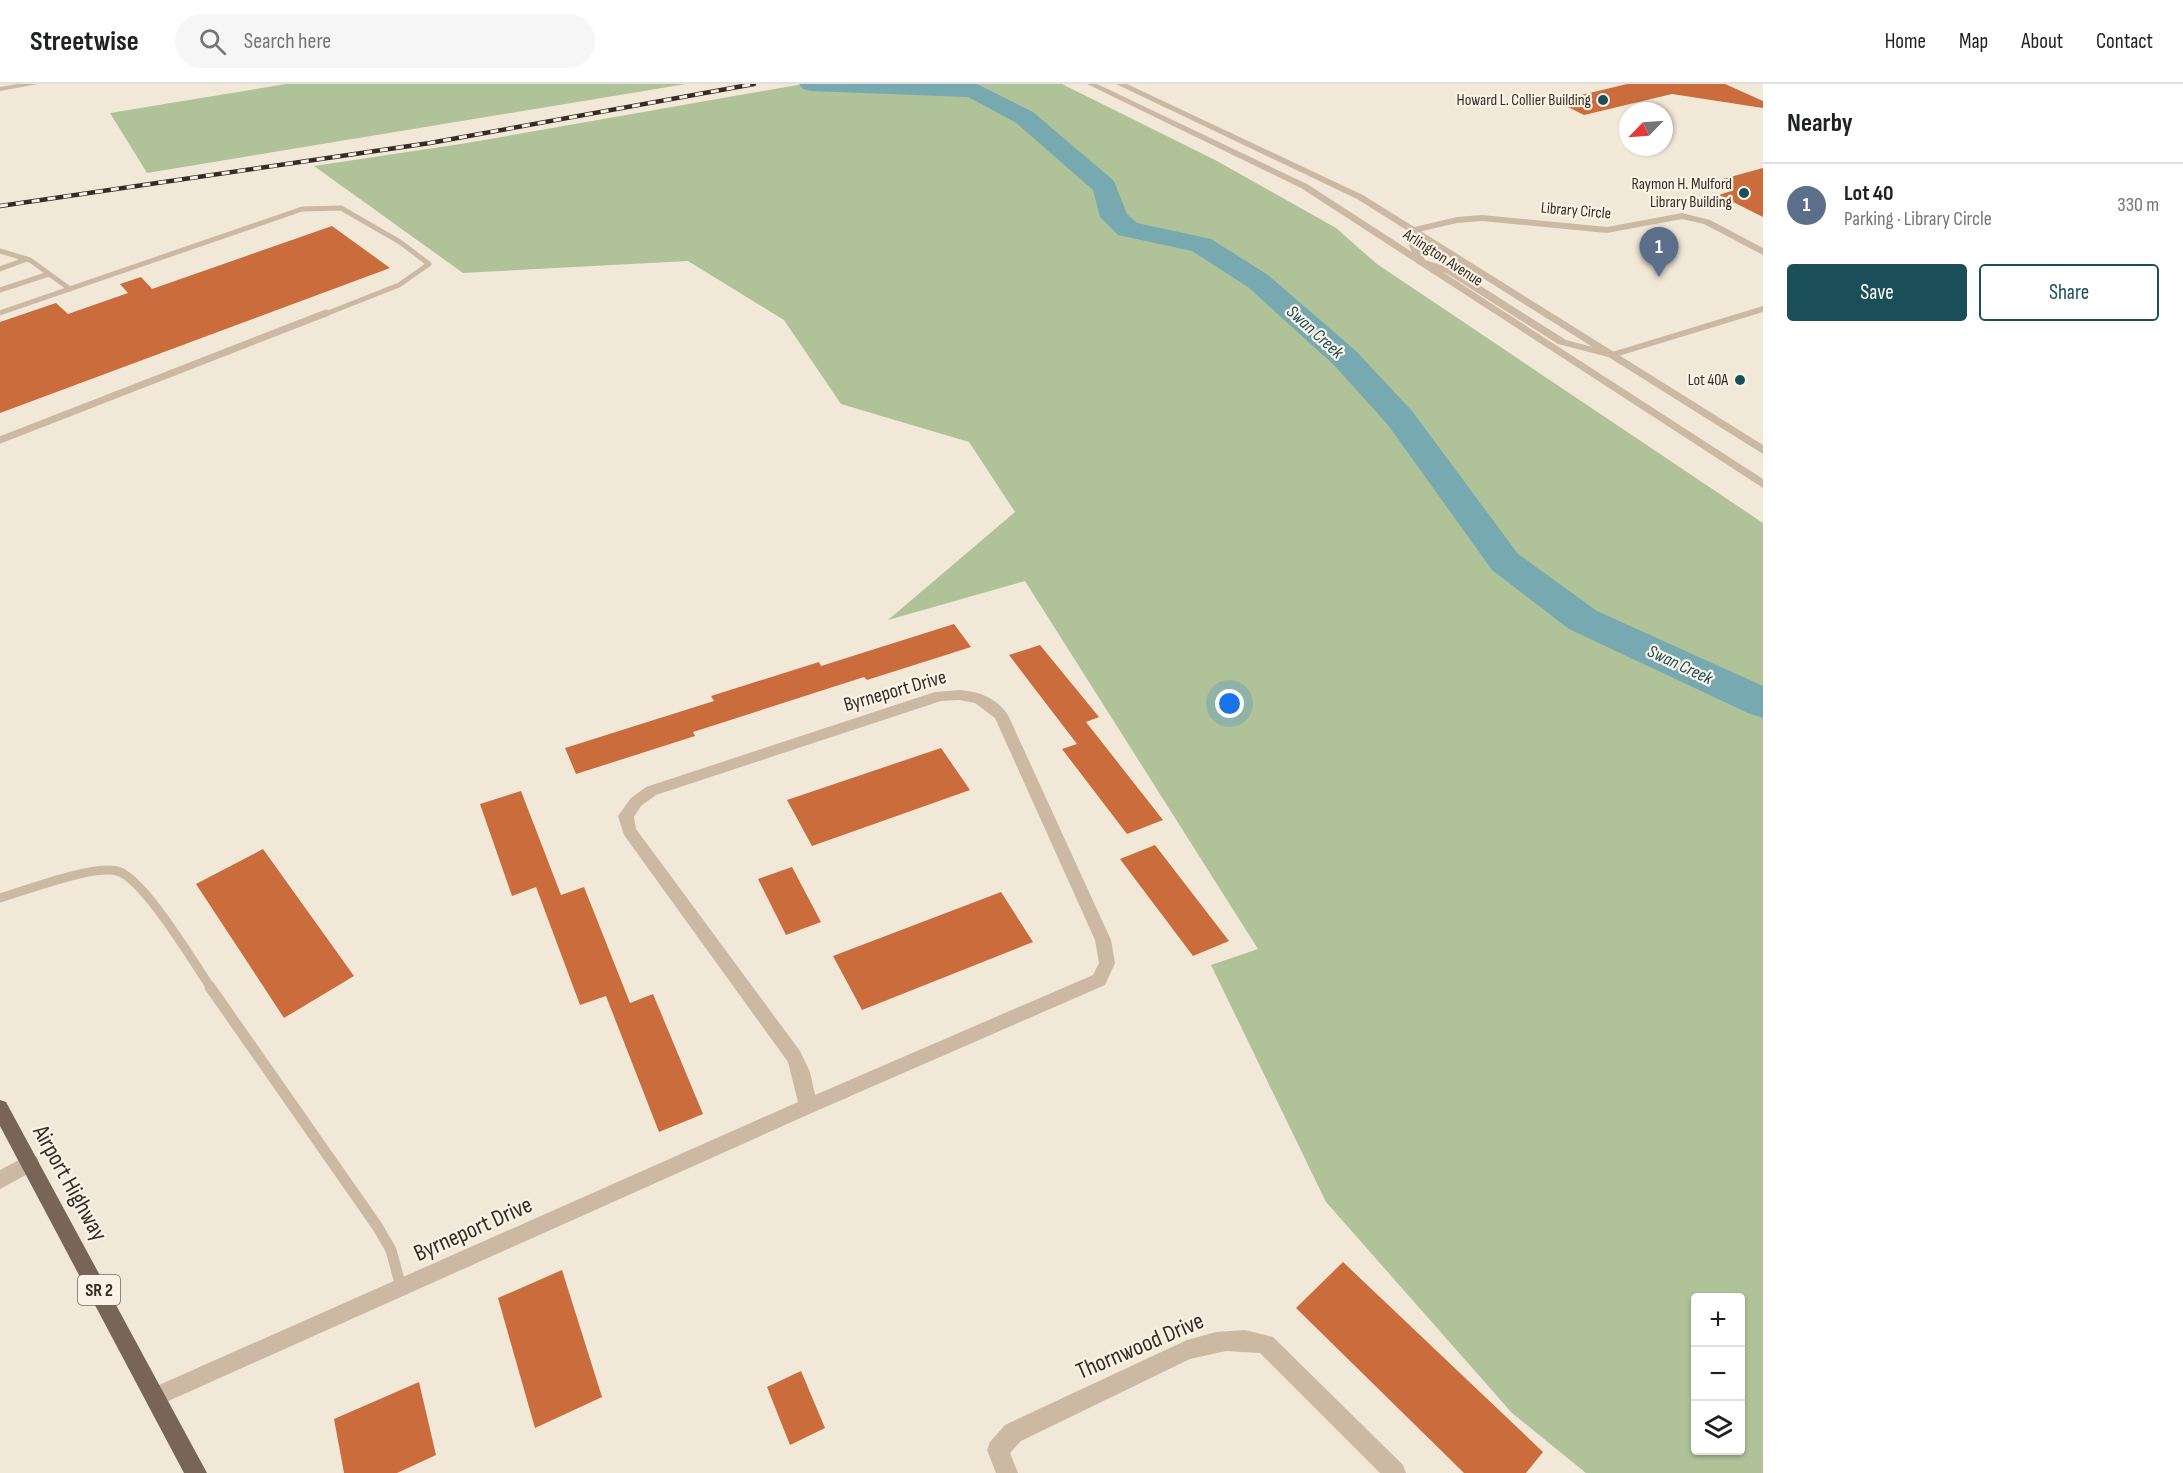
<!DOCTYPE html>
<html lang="en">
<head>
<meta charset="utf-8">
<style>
	:root { --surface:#fff; --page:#f6f6f6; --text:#202124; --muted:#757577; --line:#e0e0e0; --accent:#1a4f59 }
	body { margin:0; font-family:"Sofia Sans Condensed",sans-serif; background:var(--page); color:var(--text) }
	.controls { position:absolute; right:18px; bottom:18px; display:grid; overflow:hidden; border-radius:6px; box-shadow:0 2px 4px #0004 }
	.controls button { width:54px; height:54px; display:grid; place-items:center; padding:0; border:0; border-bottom:2px solid var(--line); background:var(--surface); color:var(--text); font:30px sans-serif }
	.compass { position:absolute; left:1619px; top:18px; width:54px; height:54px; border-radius:50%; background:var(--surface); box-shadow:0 2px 4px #0004; rotate:245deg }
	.you { position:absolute; left:1230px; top:620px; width:21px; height:21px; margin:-15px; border:4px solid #fff; border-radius:50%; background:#1a73e8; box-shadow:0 0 0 9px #1a73e833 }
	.badge { display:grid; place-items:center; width:39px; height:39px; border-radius:50%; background:var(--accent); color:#fff; font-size:20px; font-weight:700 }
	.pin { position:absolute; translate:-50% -50px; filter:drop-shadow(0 2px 3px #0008) }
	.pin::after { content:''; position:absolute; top:32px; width:21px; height:18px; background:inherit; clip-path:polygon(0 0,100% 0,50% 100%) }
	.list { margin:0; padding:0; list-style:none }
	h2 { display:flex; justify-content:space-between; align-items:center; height:78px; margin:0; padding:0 24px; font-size:26px }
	h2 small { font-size:20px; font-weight:400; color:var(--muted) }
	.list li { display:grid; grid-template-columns:39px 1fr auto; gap:18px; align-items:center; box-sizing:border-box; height:84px; padding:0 24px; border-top:2px solid var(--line) }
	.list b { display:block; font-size:22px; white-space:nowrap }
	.list p { margin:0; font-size:20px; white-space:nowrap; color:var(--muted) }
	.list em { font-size:20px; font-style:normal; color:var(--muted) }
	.actions { display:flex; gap:12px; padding:18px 24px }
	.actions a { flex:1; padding:14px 0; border:2px solid var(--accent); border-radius:6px; text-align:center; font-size:21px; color:var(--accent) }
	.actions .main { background:var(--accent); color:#fff }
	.icon { flex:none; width:33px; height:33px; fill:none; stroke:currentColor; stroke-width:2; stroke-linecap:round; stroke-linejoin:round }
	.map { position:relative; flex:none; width:1763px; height:1389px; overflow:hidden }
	header { display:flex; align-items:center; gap:36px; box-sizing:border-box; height:84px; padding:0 30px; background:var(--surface); border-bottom:2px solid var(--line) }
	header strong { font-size:28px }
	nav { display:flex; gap:33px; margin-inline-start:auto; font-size:21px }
	.search { width:420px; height:54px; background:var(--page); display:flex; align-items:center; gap:15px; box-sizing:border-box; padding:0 21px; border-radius:33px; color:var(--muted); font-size:22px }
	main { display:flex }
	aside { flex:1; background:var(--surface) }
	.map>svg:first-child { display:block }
	.green { fill:#b0c298; fill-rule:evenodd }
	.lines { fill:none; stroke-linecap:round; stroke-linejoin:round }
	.river { fill:#76a9b0; fill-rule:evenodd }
	.building { fill:#cb6c3d }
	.service-far3 { stroke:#cbb9a4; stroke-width:5 }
	.service-far2 { stroke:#cbb9a4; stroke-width:7 }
	.service-far1 { stroke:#cbb9a4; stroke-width:9 }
	.service { stroke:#cbb9a4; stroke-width:11 }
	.minor { fill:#cbb9a4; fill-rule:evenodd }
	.tertiary { fill:#cbb9a4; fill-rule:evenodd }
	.primary { fill:#786556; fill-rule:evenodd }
	.rail-casing { stroke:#352c26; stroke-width:4.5 }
	.rail { stroke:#faf2e5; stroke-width:3; stroke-dasharray:8; stroke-linecap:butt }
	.poi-dot { fill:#1a4f59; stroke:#faf2e5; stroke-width:2 }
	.labels { text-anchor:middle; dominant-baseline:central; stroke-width:4.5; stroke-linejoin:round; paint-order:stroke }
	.far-poi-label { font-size:16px; fill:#352c26; stroke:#faf2e5; text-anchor:end }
	.far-street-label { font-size:16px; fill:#352c26; stroke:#faf2e5 }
	.far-water-label { font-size:18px; font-style:italic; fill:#1a4f59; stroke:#faf2e5 }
	.shield { fill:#faf2e5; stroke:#70675f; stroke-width:1.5 }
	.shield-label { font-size:18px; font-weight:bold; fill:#352c26 }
	.street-label { font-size:20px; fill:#352c26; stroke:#faf2e5 }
	.near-street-label { font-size:24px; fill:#352c26; stroke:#faf2e5 }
</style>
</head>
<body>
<header>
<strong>Streetwise</strong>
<div class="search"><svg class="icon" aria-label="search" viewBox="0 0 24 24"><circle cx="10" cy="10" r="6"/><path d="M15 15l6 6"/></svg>Search here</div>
<nav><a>Home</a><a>Map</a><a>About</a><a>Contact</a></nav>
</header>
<main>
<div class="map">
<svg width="1763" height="1389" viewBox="0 0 1763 1389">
	<rect width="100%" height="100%" fill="#f2e8d8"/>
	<!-- green -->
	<path class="green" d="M286 0H686L147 89 110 29Z
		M803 0H1062L1217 77 1336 144 1377 180 1763 439V1389H1586L1512 1329 1326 1118 1211 881 1258 865 1025 497 888 536 1015 428 969 358 841 320 784 236 688 177 463 189 314 82 467 59ZM1696 1214H1740V1366H1696Z"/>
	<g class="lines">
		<!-- river -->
		<path class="river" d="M799 0H977L1033 28 1114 97 1127 130 1137 139 1211 155 1268 191 1356 267 1412 327 1518 470 1597 527 1763 602V634L1748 629 1569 545 1492 486 1388 341 1334 281 1248 203 1192 167 1118 151 1100 133 1093 106 1015 38 968 13 811 7 803 5Z"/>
	</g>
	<!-- building -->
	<path class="building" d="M1627 0H1725L1763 17V24L1672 10 1584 31 1556 17Z
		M1763 84V133L1719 111 1731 107 1712 98Z
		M332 142 390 184 0 329V238L56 219 68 230 128 209 120 200 141 193 152 205Z
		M954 540 971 563 867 596 864 593 693 648 695 652 576 690 565 664 714 617 711 612 819 578 821 582Z
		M1040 561 1099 633 1086 638 1163 736 1127 750 1062 665 1077 660 1009 571Z
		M941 664 970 706 812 762 787 716Z
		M521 707 561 811 584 803 630 919 653 910 703 1030 659 1048 606 912 580 921 536 803 512 812 480 720Z
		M1155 761 1229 857 1193 872 1120 775Z
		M263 765 354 892 284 934 196 800Z
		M792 783 821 838 786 851 758 795Z
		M1001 808 1033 858 862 926 833 872Z
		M1343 1178 1543 1368 1526 1389H1464L1296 1224Z
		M562 1186 602 1313 535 1344 498 1214Z
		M801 1287 825 1344 790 1361 767 1303Z
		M419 1298 436 1371 397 1389H344L334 1335Z"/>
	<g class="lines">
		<!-- service-far3 -->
		<path class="service-far3" d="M0 167 30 176 70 205
			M0 185 27 175
			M0 206 49 190
			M0 229 302 125 341 124 400 158 429 180 399 201 323 231"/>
		<!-- service-far2 -->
		<path class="service-far2" d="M0 356 326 229"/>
		<!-- service-far1 -->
		<path class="service-far1" d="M0 814C27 806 92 781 117 787 143 793 194 879 211 904"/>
		<!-- service -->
		<path class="service" d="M210 903 377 1142 391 1166 401 1203"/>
		<!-- minor -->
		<path class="minor" d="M17 0H38L0 7V3Z
			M1682 129 1710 136 1763 164V171L1704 140 1682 135 1607 149 1482 137 1457 139 1418 148 1419 162 1425 176 1454 185 1566 256 1612 268 1763 222V228L1612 274 1558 260 1446 189 1418 180 1409 162 1410 144 1457 133 1482 131 1607 143Z
			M959 606C978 607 997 614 1008 631L1111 856 1115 879 1105 901 814 1028 164 1319 157 1323 150 1319 146 1312 150 1305 798 1018 788 978 624 751 618 732 631 714 646 703 935 608ZM959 616 975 619 995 634 1095 856 1099 879 1093 891 815 1011 810 988 800 967 636 745 634 733 641 722 656 711 941 617Z
			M30 1070 37 1073 39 1079 37 1085 0 1105V1086Z
			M1245 1246 1273 1253 1403 1381 1406 1389H1380L1260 1269 1226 1267 1190 1275 1021 1357 1010 1369 1018 1389H996L987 1366 990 1358 1005 1341 1187 1256 1216 1248Z"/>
		<!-- tertiary -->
		<path class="tertiary" d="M1087 0H1097L1307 100 1763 395V404L1301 104Z
			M1116 0H1127L1363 111 1763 361V370L1357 115Z"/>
		<!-- primary -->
		<path class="primary" d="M0 1016 6 1018 207 1389H184L0 1042Z"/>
		<defs>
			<path id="rail" d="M0 122 430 59 754 0"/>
		</defs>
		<!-- rail casing -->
		<use href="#rail" class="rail-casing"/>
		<!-- rail -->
		<use href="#rail" class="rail"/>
	</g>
	<!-- markers -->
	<g class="poi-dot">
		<circle cx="1603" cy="16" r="6"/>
		<circle cx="1744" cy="109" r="6"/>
		<circle cx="1740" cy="296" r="6"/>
	</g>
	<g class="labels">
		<!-- far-poi labels -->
		<g class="far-poi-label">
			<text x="1591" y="16">Howard L. Collier Building</text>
			<text x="1732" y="100">Raymon H. Mulford<tspan x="1732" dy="18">Library Building</tspan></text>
			<text x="1728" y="296">Lot 40A</text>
		</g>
		<!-- far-street labels -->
		<g class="far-street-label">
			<text transform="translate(1576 127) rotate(5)">Library Circle</text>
			<text transform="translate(1443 174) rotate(33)">Arlington Avenue</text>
		</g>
		<!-- far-water labels -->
		<g class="far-water-label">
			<text transform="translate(1315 248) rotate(42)">Swan Creek</text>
			<text transform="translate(1680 581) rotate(25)">Swan Creek</text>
		</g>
		<!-- shield labels -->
		<rect class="shield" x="78" y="1191" width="42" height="30" rx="4.5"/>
		<g class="shield-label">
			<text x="99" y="1206">SR 2</text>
		</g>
		<!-- street labels -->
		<g class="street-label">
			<text transform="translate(895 607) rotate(-16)">Byrneport Drive</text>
		</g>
		<!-- near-street labels -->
		<g class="near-street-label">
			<text transform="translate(70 1099) rotate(61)">Airport Highway</text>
			<text transform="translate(473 1145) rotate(-24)">Byrneport Drive</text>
			<text transform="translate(1140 1262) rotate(-23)">Thornwood Drive</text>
		</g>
	</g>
</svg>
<div class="controls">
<button>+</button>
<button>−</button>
<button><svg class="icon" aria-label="layers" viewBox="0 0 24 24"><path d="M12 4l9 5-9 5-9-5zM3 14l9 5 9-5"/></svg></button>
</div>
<svg class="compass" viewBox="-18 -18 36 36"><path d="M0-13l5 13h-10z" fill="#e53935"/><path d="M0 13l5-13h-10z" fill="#757577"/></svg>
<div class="you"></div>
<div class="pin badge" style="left:1659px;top:193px;background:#5c6f8a">1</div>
</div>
<aside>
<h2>Nearby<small></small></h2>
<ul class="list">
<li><span class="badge" style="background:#5c6f8a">1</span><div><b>Lot 40</b><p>Parking · Library Circle</p></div><em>330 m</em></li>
</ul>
<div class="actions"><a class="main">Save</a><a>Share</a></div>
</aside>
</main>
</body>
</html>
